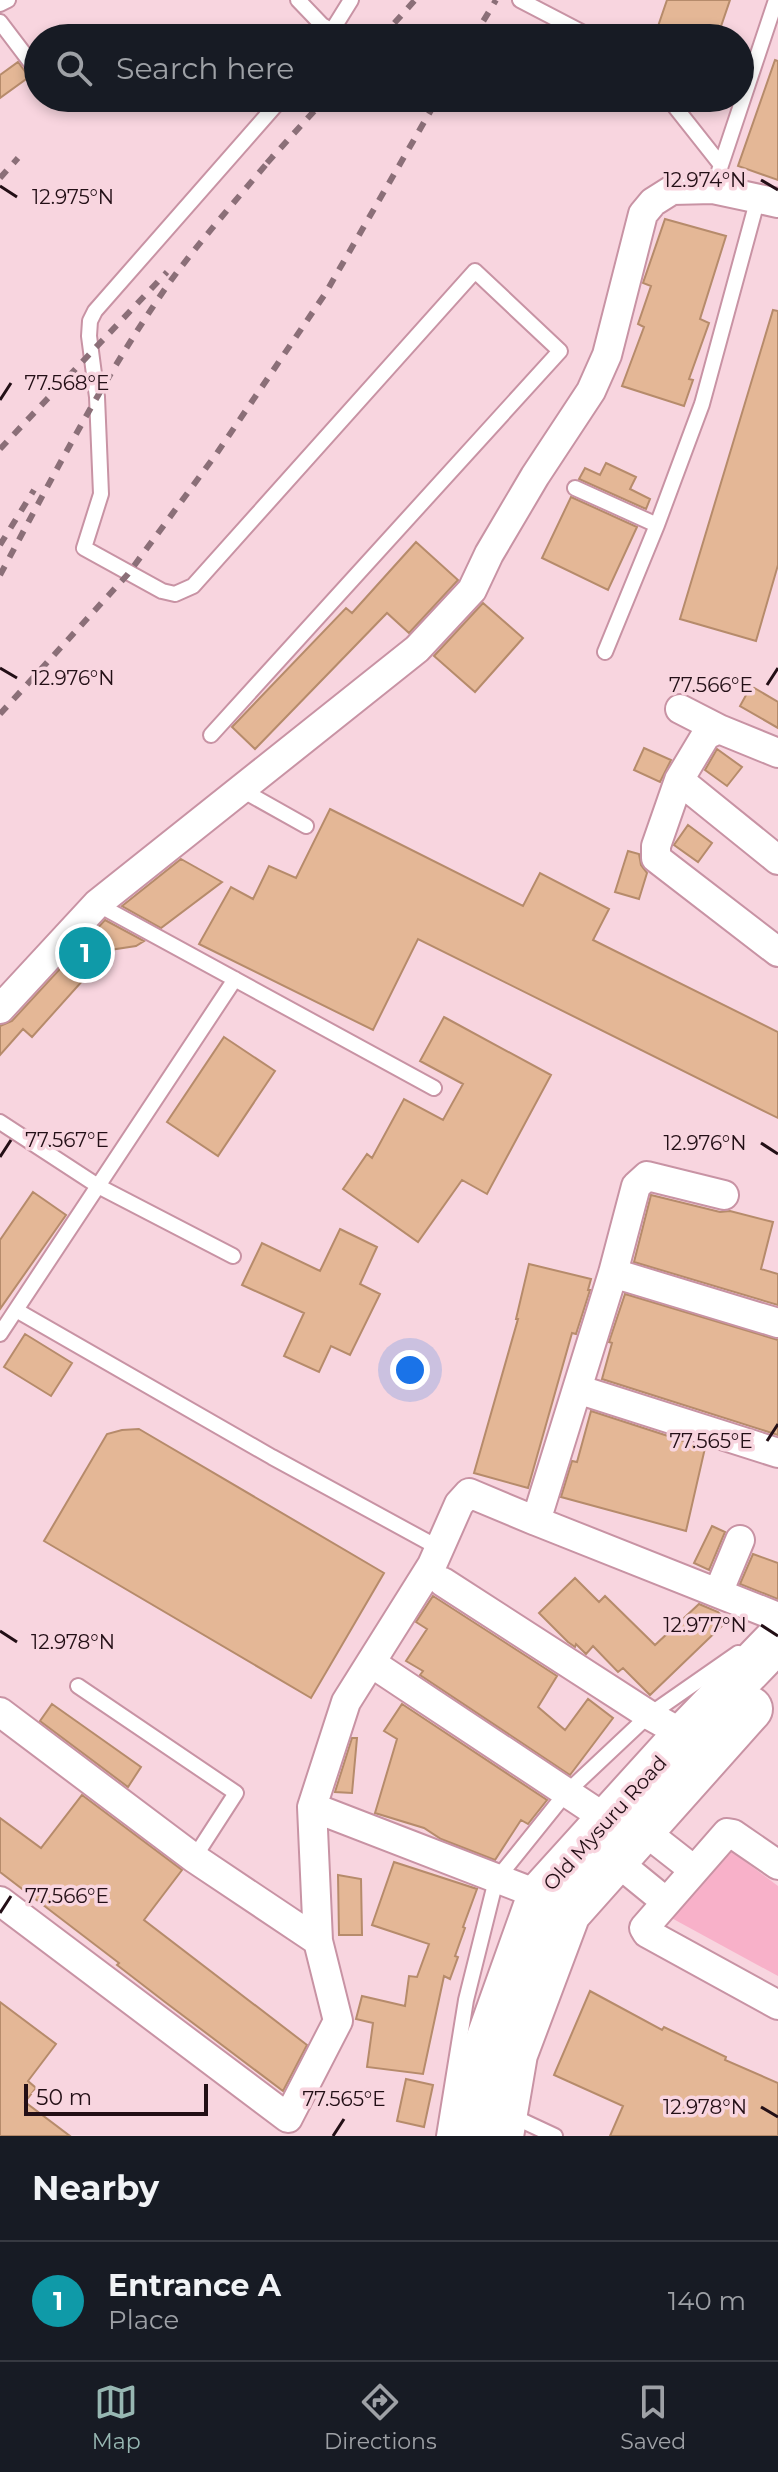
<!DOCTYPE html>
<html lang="en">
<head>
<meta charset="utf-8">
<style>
	:root { --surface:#171b24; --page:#20242c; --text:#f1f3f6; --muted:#9ea1a6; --line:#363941; --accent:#97b7b2 }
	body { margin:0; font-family:Montserrat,sans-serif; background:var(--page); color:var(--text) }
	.scale { position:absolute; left:24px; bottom:20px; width:184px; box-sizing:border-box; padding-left:8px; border:4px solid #230f16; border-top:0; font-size:22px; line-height:28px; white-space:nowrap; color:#230f16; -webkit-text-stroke:6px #f8d5df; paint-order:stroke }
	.you { position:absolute; left:410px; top:1370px; width:28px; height:28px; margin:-20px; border:6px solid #fff; border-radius:50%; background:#1a73e8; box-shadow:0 0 0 12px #1a73e833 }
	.badge { display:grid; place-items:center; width:52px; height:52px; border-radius:50%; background:var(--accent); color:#fff; font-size:26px; font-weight:700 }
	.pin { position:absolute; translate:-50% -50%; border:4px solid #fff; box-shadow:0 2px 8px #0006 }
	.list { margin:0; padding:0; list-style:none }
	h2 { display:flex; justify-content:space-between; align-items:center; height:104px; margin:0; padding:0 32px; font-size:34px }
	h2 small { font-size:26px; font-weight:400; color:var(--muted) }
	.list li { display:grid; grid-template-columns:52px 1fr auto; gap:24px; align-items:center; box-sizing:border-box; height:120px; padding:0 32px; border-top:2px solid var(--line) }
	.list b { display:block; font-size:30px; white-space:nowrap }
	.list p { margin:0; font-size:26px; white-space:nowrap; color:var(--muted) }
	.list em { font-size:26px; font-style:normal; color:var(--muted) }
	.icon { flex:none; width:44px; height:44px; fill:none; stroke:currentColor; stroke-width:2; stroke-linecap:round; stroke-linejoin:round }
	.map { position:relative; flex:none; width:778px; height:2136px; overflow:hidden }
	.search { position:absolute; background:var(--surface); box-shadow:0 4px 12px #0003; left:24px; right:24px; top:24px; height:88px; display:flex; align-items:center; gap:20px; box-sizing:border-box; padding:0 28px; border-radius:44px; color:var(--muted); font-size:30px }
	.sheet { height:224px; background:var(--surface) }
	nav { display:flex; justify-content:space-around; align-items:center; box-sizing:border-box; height:112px; border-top:2px solid var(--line); background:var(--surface); font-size:22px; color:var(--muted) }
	nav a { display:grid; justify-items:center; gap:4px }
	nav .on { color:var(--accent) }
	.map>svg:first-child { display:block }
	.green { fill:#f8b1c9 }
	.building { fill:#e4b796; stroke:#b68b6b; stroke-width:2 }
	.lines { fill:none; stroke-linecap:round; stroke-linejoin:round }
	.service-casing { stroke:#c893a4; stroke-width:18 }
	.minor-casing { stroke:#c893a4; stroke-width:32 }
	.primary-casing { stroke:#c893a4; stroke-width:48 }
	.service { stroke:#fff; stroke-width:14 }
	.minor { stroke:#fff; stroke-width:28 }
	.primary { stroke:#fff; stroke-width:44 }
	.rail { stroke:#8b6f78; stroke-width:6; stroke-dasharray:10 10; stroke-linecap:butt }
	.ticks { fill:none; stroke:#230f16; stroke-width:3 }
	.labels { text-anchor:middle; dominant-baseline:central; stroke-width:7; stroke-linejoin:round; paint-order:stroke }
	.street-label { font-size:20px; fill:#230f16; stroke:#f8d5df }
	.ticks-label { font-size:20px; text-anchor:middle; fill:#230f16; stroke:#f8d5df; stroke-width:7; stroke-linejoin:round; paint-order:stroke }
</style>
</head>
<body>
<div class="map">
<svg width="778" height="2136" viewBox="0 0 778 2136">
	<rect width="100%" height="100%" fill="#f8d5df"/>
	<!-- green -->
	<path class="green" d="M727 1848 778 1886V1976L666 1915Z"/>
	<!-- building -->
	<path class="building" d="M667 0H730L717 38H654Z
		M775 60 778 61V180L738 166Z
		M18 62 29 77 0 98V75Z
		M665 219 726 236 700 319 709 323 689 379 693 380 684 406 622 386 644 327 638 324 651 286 643 283Z
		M773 310 778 311V565L756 641 680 619Z
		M606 463 636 477 630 489 650 499 646 509 579 479 585 468 600 475Z
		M571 497 637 527 608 590 542 558Z
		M416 542 458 580 409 633 387 613 255 749 232 727 346 608 352 613Z
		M483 603 523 638 475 692 434 656Z
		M751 686 778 702V728L740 706Z
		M644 748 671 760 660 782 634 770Z
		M717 749 742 767 727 786 705 770Z
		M330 809 523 906 540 873 609 909 593 940 778 1032V1118L418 939 373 1030 199 944 231 887 253 899 269 866 296 878Z
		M688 825 712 843 698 862 674 845Z
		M628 851 639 854 641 865 647 873 639 899 615 892Z
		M181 859 222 882 161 928 122 906Z
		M105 920 144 941 136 946 110 950 32 1037 23 1029 0 1055V1026L12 1021Z
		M444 1017 551 1075 487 1194 462 1180 418 1242 343 1189 367 1154 372 1158 404 1099 443 1120 463 1084 420 1061Z
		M224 1037 275 1071 218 1156 167 1122Z
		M33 1192 66 1215 0 1309V1240Z
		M651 1195 720 1212 730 1211 773 1222 761 1269 778 1274V1305L634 1262Z
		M340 1229 377 1247 360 1284 380 1294 350 1355 331 1346 319 1372 284 1356 304 1313 242 1285 262 1243 320 1271Z
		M529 1264 591 1279 588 1290H590L576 1334 572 1333 528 1488 474 1473 518 1319H516Z
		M625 1294 778 1340V1435L602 1379 612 1343 609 1342Z
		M25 1334 72 1363 51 1396 4 1367Z
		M591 1411 705 1448 686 1531 561 1497 572 1461 577 1462Z
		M139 1429 384 1573 311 1698 44 1541 107 1434 122 1430Z
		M712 1526 725 1532 709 1570 694 1563Z
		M753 1554 778 1563V1599L740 1584Z
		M575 1578 599 1602 605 1596 655 1645 699 1604 718 1612 727 1621 650 1695 623 1668 618 1672 593 1646 586 1654 576 1644 575 1647 568 1642 539 1613Z
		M433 1596 557 1676 538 1707 565 1730 588 1699 613 1718 570 1775 420 1675 423 1671 406 1661 427 1629 416 1622Z
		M52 1704 141 1767 128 1787 40 1721Z
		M402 1704 547 1800 528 1824 521 1820 495 1860 441 1839 424 1828 375 1813 397 1739 384 1731Z
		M352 1738H357L352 1793 335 1792Z
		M82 1795 182 1870 144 1920 307 2045 283 2091 165 2002 117 1965 119 1963 0 1872V1818L41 1848Z
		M394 1862 477 1889 463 1927 465 1928 455 1956 458 1957 450 1979 444 1976 423 2074 367 2067 373 2023 356 2019 362 1996 405 2006 409 1976 417 1977 429 1944 372 1925Z
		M338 1875 361 1879 362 1935H339Z
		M590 1991 662 2030 664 2027 726 2057 725 2060 778 2083V2136H610L623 2106 554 2075Z
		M0 2002 56 2044 28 2081 36 2088 25 2102 70 2136H0Z
		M406 2079 433 2085 424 2127 397 2121Z"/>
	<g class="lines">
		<defs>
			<path id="service" d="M298 0 322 25 332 31
				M520 0 593 38
				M0 4 8 0
				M0 22 38 72
				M328 37 351 0
				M668 98 721 165
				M713 189 776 0
				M575 488 657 525
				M605 652 657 525 702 404 758 198
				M211 735 560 351 475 271 193 586 175 594 162 591 84 548 101 494 97 397 89 336 90 321 95 311 282 98
				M240 789 306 826
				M97 904 434 1088
				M0 1122 98 1186 233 1256
				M16 1310 272 1457 439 1548
				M0 1334 235 979
				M78 1686 236 1793 194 1858
				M510 2115 555 2136
				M444 2136 466 2000 496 1880 566 1793 649 1715 738 1653"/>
			<path id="minor" d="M680 709 719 729
				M778 753 719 729 706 735 679 780 656 846V858L778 952
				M679 780 778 860
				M0 1009 97 904 417 649 472 590 489 554 535 476 591 391 607 355 643 214 653 202 672 190 713 189 778 203
				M724 1195 647 1176 636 1186 613 1273 536 1521 778 1617
				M613 1273 778 1323
				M577 1389 778 1453
				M443 1582 649 1715 685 1735
				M718 1593 740 1540
				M382 1670 608 1820
				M0 1712 194 1858 318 1941
				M312 1807 540 1895
				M643 1830 694 1870
				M616 1861 665 1901
				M778 1865 733 1834 727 1833 644 1928 647 1933 778 2005
				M0 1901 288 2118 338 2021 318 1941 312 1807 346 1702 432 1565 459 1504 469 1493 536 1521"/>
			<path id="primary" d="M470 2136 485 2049 540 1895 685 1735 778 1639
				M501 2136 515 2054 568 1913 750 1709"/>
		</defs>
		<!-- service casing -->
		<use href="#service" class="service-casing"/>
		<!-- minor casing -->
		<use href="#minor" class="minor-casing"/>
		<!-- primary casing -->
		<use href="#primary" class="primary-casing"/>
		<!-- service -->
		<use href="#service" class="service"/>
		<!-- minor -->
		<use href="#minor" class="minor"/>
		<!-- primary -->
		<use href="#primary" class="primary"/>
		<!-- rail -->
		<path class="rail" d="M381 38 415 0
			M473 38 496 0
			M267 163 326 98
			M0 178 18 158
			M0 449 167 272
			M0 545 34 490
			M0 575C54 475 106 372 172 279 204 236 239 197 273 156
			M0 714 128 574 217 453 325 294 438 98"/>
	</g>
	<!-- ticks -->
	<path class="ticks" d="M761 180 778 190M0 186 17 197M0 400 11 383M0 668 17 678M767 685 778 668M761 1143 778 1154M0 1157 11 1140M767 1441 778 1424M761 1625 778 1636M0 1631 17 1642M0 1913 11 1896M761 2107 778 2117M333 2136 344 2119"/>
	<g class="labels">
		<!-- street labels -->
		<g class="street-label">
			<text transform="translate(605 1823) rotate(-48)">Old Mysuru Road</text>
		</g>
	</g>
	<g class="ticks-label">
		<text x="705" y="187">12.974°N</text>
		<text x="73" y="204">12.975°N</text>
		<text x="67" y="390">77.568°E</text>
		<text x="73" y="685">12.976°N</text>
		<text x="711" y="692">77.566°E</text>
		<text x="67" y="1147">77.567°E</text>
		<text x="705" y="1150">12.976°N</text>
		<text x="711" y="1448">77.565°E</text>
		<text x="705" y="1632">12.977°N</text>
		<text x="73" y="1649">12.978°N</text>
		<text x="67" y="1903">77.566°E</text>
		<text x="344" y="2106">77.565°E</text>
		<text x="705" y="2114">12.978°N</text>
	</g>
</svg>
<div class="scale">50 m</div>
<div class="you"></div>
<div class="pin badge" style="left:85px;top:953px;background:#0f9aa8">1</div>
<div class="search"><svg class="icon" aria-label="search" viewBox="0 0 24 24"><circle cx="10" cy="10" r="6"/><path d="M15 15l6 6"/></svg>Search here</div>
</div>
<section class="sheet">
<h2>Nearby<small></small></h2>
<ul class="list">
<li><span class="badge" style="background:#0f9aa8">1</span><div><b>Entrance A</b><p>Place</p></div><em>140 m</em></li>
</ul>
</section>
<nav>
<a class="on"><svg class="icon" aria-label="map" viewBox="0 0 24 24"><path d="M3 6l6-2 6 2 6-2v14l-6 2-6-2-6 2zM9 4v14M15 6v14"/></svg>Map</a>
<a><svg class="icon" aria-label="directions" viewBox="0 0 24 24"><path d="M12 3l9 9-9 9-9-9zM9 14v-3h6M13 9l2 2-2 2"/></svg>Directions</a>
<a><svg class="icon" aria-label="saved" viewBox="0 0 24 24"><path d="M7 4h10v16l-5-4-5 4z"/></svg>Saved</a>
</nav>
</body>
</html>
